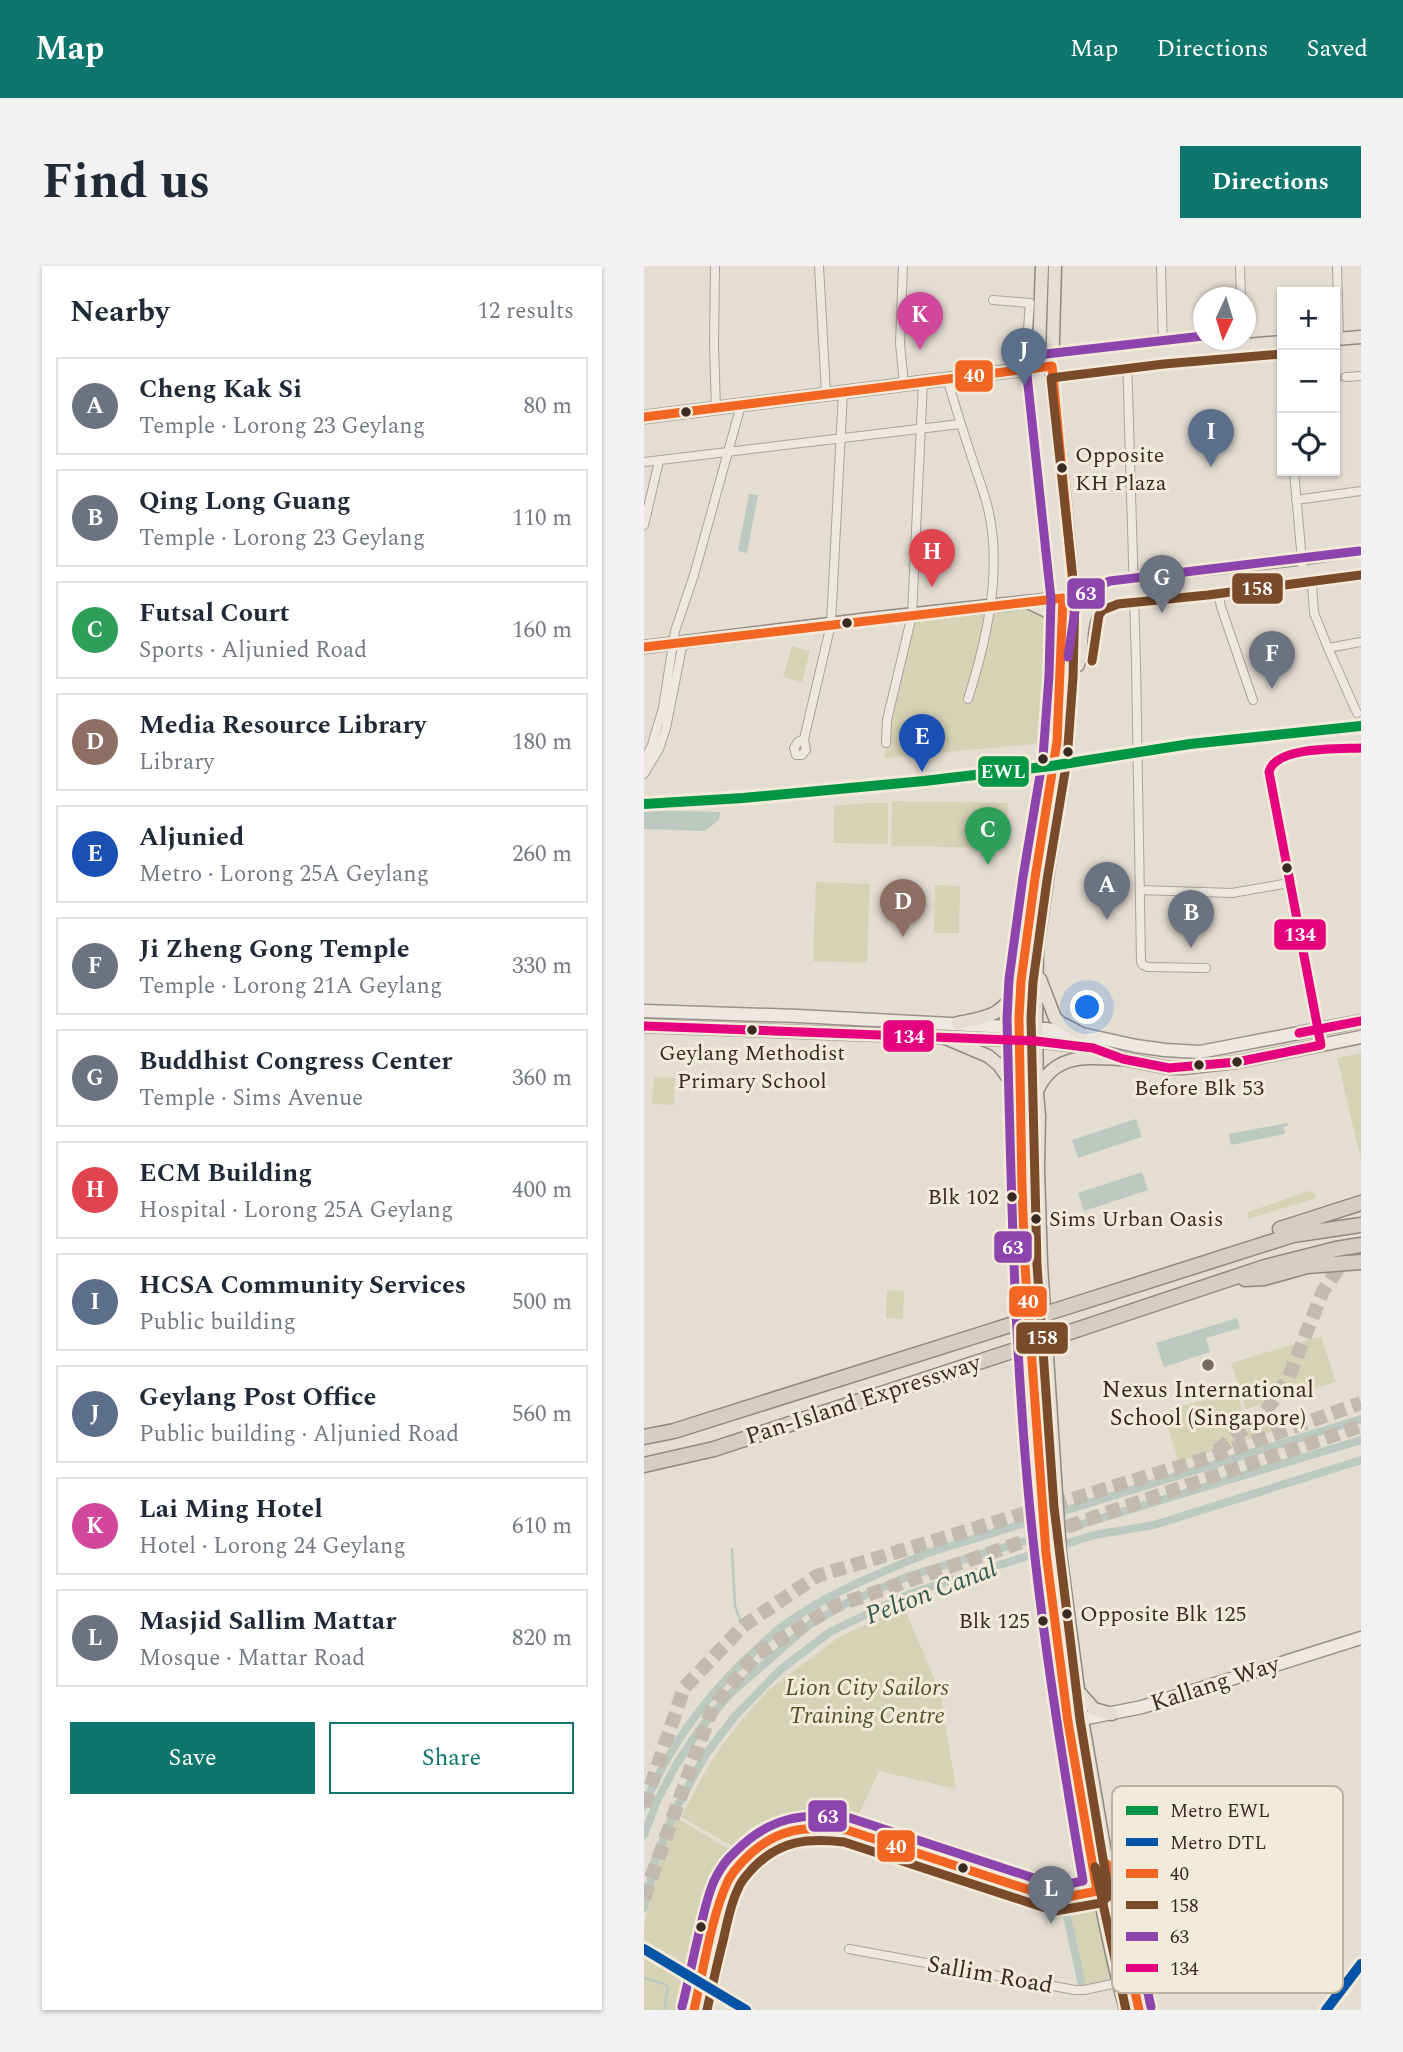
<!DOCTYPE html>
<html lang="en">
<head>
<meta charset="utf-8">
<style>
	:root { --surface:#fff; --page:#f2f2f3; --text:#1f2937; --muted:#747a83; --line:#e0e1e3; --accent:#0f766e }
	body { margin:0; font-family:Spectral,serif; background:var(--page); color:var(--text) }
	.controls { position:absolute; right:21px; top:21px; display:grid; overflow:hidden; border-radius:0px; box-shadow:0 2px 5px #0004 }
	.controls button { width:63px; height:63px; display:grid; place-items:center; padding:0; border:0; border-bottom:2px solid var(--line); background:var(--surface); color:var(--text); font:35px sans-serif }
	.compass { position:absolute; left:549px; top:21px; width:63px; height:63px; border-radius:50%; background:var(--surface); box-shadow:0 2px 5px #0004; rotate:184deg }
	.you { position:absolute; left:444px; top:742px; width:24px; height:24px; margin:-18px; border:5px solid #fff; border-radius:50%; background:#1a73e8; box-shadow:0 0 0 10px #1a73e833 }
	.badge { display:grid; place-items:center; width:46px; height:46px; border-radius:50%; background:var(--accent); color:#fff; font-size:23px; font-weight:700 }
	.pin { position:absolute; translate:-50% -58px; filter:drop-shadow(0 2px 4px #0008) }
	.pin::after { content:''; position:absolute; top:37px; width:24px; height:21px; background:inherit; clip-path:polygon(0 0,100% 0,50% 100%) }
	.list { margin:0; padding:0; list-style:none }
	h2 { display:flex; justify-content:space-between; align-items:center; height:91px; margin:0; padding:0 28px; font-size:30px }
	h2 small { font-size:23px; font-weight:400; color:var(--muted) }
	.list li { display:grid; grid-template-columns:46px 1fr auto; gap:21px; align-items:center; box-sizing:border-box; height:98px; margin:0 14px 14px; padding:0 14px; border:2px solid var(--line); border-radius:0px }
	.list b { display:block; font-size:26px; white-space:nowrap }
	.list p { margin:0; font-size:23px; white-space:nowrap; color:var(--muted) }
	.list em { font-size:23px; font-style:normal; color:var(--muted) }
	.actions { display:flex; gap:14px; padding:21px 28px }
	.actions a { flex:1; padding:16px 0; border:2px solid var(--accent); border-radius:0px; text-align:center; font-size:24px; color:var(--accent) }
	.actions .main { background:var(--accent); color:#fff }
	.icon { flex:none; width:38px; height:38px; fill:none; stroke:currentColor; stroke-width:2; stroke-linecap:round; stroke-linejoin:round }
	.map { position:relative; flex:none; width:717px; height:1744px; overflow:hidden; border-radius:0px }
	header { display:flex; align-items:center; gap:42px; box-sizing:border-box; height:98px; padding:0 35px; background:var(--accent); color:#fff }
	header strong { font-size:33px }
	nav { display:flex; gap:38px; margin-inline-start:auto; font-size:24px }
	.intro { display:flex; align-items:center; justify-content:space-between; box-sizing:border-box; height:168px; padding:0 42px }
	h1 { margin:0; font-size:49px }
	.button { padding:18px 32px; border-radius:0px; background:var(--accent); color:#fff; font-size:24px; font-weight:700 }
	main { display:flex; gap:42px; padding:0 42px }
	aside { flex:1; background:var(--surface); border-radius:0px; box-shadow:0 2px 5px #0004 }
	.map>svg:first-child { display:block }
	.green { fill:#d5d3b5 }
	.water { fill:#bbc9c0 }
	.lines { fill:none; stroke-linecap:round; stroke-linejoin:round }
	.stream { stroke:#bbc9c0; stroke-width:2.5 }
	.canal { stroke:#bbc9c0; stroke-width:8 }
	.street-tunnel { stroke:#c2b9af; stroke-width:8; stroke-dasharray:8 4; stroke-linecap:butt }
	.highway-tunnel { stroke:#c2b9af; stroke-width:14; stroke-dasharray:14 7; stroke-linecap:butt }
	.street-casing { stroke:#aaa39a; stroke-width:10 }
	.secondary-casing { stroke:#9a928a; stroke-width:15 }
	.primary-casing { stroke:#908881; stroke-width:15 }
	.highway-casing { stroke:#908881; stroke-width:17 }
	.street { stroke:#ede9e2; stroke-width:8 }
	.secondary { stroke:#ede9e2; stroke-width:12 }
	.primary { stroke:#e4ded5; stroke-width:12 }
	.highway { stroke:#d7cec3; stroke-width:14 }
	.primary-bridge-casing { stroke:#908881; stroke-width:15; stroke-linecap:butt }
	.highway-bridge-casing { stroke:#908881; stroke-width:17; stroke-linecap:butt }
	.primary-bridge { stroke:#e4ded5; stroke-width:12 }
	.highway-bridge { stroke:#d7cec3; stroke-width:14 }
	.bus-1-casing { stroke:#f4ead9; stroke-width:14 }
	.bus-2-casing { stroke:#f4ead9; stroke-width:14 }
	.bus-3-casing { stroke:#f4ead9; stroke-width:14 }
	.bus-4-casing { stroke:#f4ead9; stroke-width:14 }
	.bus-1 { stroke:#f26522; stroke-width:9 }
	.bus-2 { stroke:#7a4b2a; stroke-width:9 }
	.bus-3 { stroke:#8e44ad; stroke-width:9 }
	.bus-4 { stroke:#e5007d; stroke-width:9 }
	.metro-1-casing { stroke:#f4ead9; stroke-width:16 }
	.metro-2-casing { stroke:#f4ead9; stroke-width:16 }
	.metro-1 { stroke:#009645; stroke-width:10 }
	.metro-2 { stroke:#0354a6; stroke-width:10 }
	.bus-dot { fill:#392b22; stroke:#f4ead9; stroke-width:2.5 }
	.poi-dot { fill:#756960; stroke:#f4ead9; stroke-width:2.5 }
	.labels { text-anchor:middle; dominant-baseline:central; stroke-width:6; stroke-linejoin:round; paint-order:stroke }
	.bus-label { font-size:22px; fill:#392b22; stroke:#f4ead9; text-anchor:start }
	.poi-label { font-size:24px; fill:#392b22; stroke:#f4ead9 }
	.street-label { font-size:24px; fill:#392b22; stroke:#f4ead9 }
	.park-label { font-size:24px; font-style:italic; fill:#4e542a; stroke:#f4ead9 }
	.water-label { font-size:26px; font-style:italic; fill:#325852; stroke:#f4ead9 }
	.key { fill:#f4ead9; stroke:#bcb1a2; stroke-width:2 }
	.key-label { font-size:19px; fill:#392b22 }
	.line-badge { stroke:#f4ead9; stroke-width:2.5 }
	.badge-label { font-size:19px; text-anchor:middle; font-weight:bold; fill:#fff }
</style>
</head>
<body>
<header>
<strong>Map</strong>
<nav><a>Map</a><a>Directions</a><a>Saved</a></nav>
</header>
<div class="intro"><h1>Find us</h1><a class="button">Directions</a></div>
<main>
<aside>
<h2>Nearby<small>12 results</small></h2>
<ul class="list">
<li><span class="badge" style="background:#6b7280">A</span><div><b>Cheng Kak Si</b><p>Temple · Lorong 23 Geylang</p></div><em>80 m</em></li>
<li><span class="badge" style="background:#6b7280">B</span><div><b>Qing Long Guang</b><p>Temple · Lorong 23 Geylang</p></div><em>110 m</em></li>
<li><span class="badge" style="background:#2e9e5b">C</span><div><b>Futsal Court</b><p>Sports · Aljunied Road</p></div><em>160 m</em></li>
<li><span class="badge" style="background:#8d6e63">D</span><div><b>Media Resource Library</b><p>Library</p></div><em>180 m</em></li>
<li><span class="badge" style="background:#1a4fb4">E</span><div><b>Aljunied</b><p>Metro · Lorong 25A Geylang</p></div><em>260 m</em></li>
<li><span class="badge" style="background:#6b7280">F</span><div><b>Ji Zheng Gong Temple</b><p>Temple · Lorong 21A Geylang</p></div><em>330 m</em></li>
<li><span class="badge" style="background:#6b7280">G</span><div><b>Buddhist Congress Center</b><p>Temple · Sims Avenue</p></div><em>360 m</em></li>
<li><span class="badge" style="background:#e0444e">H</span><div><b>ECM Building</b><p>Hospital · Lorong 25A Geylang</p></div><em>400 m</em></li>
<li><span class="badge" style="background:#5c6f8a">I</span><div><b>HCSA Community Services</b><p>Public building</p></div><em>500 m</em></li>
<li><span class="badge" style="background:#5c6f8a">J</span><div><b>Geylang Post Office</b><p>Public building · Aljunied Road</p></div><em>560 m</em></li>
<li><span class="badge" style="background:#d1479c">K</span><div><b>Lai Ming Hotel</b><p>Hotel · Lorong 24 Geylang</p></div><em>610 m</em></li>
<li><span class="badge" style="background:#6b7280">L</span><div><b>Masjid Sallim Mattar</b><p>Mosque · Mattar Road</p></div><em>820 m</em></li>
</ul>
<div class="actions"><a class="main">Save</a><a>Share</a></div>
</aside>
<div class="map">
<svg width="717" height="1744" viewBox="0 0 717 1744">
	<rect width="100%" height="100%" fill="#e4ddd2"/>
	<!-- green -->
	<path class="green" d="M419 332 413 476 240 492 268 349Z
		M148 380 166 385 158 416 139 411Z
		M248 535 364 537 362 582 247 580Z
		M223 537H244V578L189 577 190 540Z
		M172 616 226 618 223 697 169 695Z
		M291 619 316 620 315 667H290Z
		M717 787V894L693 792Z
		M10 811 31 812 30 839 8 838Z
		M665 925 670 926 672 932 604 953V946Z
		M243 1024 260 1025 259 1053 242 1052Z
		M677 1070 692 1116 602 1143 587 1097Z
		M593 1124 600 1151 621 1145 628 1166 535 1196 519 1146Z
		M260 1341 296 1426 312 1523 235 1505 214 1550C179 1543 134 1541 105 1564 99 1568 94 1575 90 1581L37 1551 67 1495 94 1458 123 1425 195 1371Z
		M31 1551 86 1584 58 1639 47 1676 39 1719 47 1722 42 1744H0V1661L12 1606Z
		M442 1637 449 1638 453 1643 469 1711 465 1715 440 1720 423 1640Z"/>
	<!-- water -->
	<path class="water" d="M105 228 114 229 103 287 94 285Z
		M0 544 76 546 75 554 61 565 0 563Z
		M492 853 498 871 434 892 428 874Z
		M643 857 644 860 640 861 641 868 587 879 585 868Z
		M498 906 504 924 440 945 434 927Z
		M593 1052 596 1062 562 1072 566 1086 520 1101 512 1077Z"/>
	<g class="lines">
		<!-- stream -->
		<path class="stream" d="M88 1283 91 1340 97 1356
			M113 1382 126 1394
			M0 1712 23 1719 24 1723 20 1744"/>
		<!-- canal -->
		<path class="canal" d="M0 1540C25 1479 67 1424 116 1380 124 1373 131 1365 140 1359 183 1328 235 1307 284 1287L717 1153
			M0 1569 13 1535 32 1499 55 1464 86 1428 166 1358 201 1338 265 1310 717 1174
			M421 1641 438 1719
			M0 1642 11 1595 31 1544 62 1488 91 1450 136 1404 186 1366 258 1331 286 1321 450 1269 510 1259 717 1194"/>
		<!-- street-tunnel -->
		<path class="street-tunnel" d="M691 112 702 111"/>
		<!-- highway-tunnel -->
		<path class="highway-tunnel" d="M573 1185 622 1145 644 1113 679 1025 701 992 717 977
			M0 1540 40 1422 99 1360 173 1310 564 1192 717 1137
			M0 1632 69 1440 113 1388 191 1340 717 1160"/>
		<defs>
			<path id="street" d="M71 0 70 79 72 142
				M175 0 182 128
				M259 0 256 78 260 118
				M517 0 519 86
				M596 0 597 32
				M693 0 695 72
				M349 34 386 37 383 76
				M483 91 492 397 497 696 499 699 504 701 562 702
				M702 111 717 110
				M303 112C311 140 320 168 329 195 335 214 343 233 346 252 357 311 342 376 324 433
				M0 196 316 158
				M650 205 659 306
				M652 234 717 225
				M0 259 15 195
				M667 305 670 347 684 382 713 447
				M572 315 577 341 609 434
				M684 382 717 376
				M160 473 154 476 150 482 152 489H158L162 484 160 473 187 358 199 126
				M242 477 243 454 268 349 279 116
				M0 495 8 479 19 442 31 365 50 309 97 139
				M0 508 15 483 22 462 39 376
				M496 624 588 627 645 617
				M677 779 625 510C625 507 626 501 627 499 638 482 698 483 717 482
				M205 1683 431 1724H440L478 1716"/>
			<path id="secondary" d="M0 745 154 750 402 763 438 768 492 780 521 784 556 786 717 755
				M0 760 392 775 449 782 479 793 525 802H539L593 796 717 771
				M428 1455 498 1441 717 1372
				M50 1744 73 1645 83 1616 93 1601 107 1587 124 1573 139 1568 158 1563 177 1561 203 1564 333 1608 413 1633 453 1625 471 1635"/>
			<path id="primary" d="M411 0 408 110 430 330 427 416 421 489 393 683 392 754 393 827 395 850 394 902 397 998 413 1242
				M691 73 717 71
				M0 151 519 86 638 76
				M386 337 409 348 418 361
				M0 381 225 353 659 306 717 297
				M434 399 436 392C439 362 433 344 464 329
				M396 713 411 752 417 757 438 768
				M314 757C346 751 359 749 375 719
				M299 771 344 790 355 799 377 831
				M394 823C412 786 444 792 479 793
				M398 1242 381 1000 375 752 377 715 385 665 391 612 411 492 417 411 419 332 394 112 398 0
				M402 1287C413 1381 427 1474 444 1567 455 1626 466 1686 482 1744
				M416 1287 438 1453 463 1598 495 1744
				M435 1426 450 1443 468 1448"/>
			<path id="highway" d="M636 963 717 937
				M601 1013 620 1012 663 1000 717 996
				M429 1039 649 969 717 959
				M435 1063 621 1001 692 983 717 979
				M0 1171 30 1165 341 1067
				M0 1199 70 1183 350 1091"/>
		</defs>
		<!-- street casing -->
		<use href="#street" class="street-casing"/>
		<!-- secondary casing -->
		<use href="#secondary" class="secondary-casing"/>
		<!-- primary casing -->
		<use href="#primary" class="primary-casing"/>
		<!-- highway casing -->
		<use href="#highway" class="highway-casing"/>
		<!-- street -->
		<use href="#street" class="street"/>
		<!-- secondary -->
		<use href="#secondary" class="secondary"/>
		<!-- primary -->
		<use href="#primary" class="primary"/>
		<!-- highway -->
		<use href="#highway" class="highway"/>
		<defs>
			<path id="primary-bridge" d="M398 1242 402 1287
				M413 1242 416 1287"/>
			<path id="highway-bridge" d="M341 1067 429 1039
				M350 1091 435 1063"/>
		</defs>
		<!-- primary-bridge casing -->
		<use href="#primary-bridge" class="primary-bridge-casing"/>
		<!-- highway-bridge casing -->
		<use href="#highway-bridge" class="highway-bridge-casing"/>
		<!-- primary-bridge -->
		<use href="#primary-bridge" class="primary-bridge"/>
		<!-- highway-bridge -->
		<use href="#highway-bridge" class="highway-bridge"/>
		<defs>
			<path id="bus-1" d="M0 151 408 100 430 330V353
				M0 381 419 332 413 476 391 612 377 715 375 752 378 922 381 1000 402 1287 424 1456 453 1625 413 1633 203 1564C163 1559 132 1562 102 1592 95 1599 87 1607 83 1617 67 1652 59 1706 50 1744
				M463 1598 495 1744"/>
			<path id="bus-2" d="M448 395 455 349 459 344 474 338 564 329 717 309
				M451 1601 482 1744
				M63 1744C68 1721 73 1698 79 1675 83 1658 86 1639 94 1623 97 1614 104 1608 110 1601 137 1574 164 1572 200 1576L411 1645 457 1637 465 1629 436 1454 410 1241 393 999 387 752 389 716 403 614 423 494 429 411 431 331 407 112 520 98 638 88"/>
			<path id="bus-3" d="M424 391 432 338 445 324 466 315 715 285
				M475 1595 507 1741
				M38 1741C44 1717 49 1692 55 1667 60 1649 63 1628 72 1611 77 1601 84 1592 92 1585 126 1551 159 1546 206 1552L414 1620 439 1615C418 1492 398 1368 386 1244 370 1080 367 916 363 752L365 713 379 611 399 491 405 410 407 333 382 100 385 92 393 89 559 70"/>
			<path id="bus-4" d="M0 760 392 775 449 782 479 793 525 802 593 796 677 779 625 506C631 480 696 483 717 482
				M655 767 717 755"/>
		</defs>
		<!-- bus-1 casing -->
		<use href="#bus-1" class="bus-1-casing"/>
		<!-- bus-2 casing -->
		<use href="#bus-2" class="bus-2-casing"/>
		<!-- bus-3 casing -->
		<use href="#bus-3" class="bus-3-casing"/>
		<!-- bus-4 casing -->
		<use href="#bus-4" class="bus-4-casing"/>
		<!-- bus-1 -->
		<use href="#bus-1" class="bus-1"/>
		<!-- bus-2 -->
		<use href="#bus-2" class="bus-2"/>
		<!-- bus-3 -->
		<use href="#bus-3" class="bus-3"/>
		<!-- bus-4 -->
		<use href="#bus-4" class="bus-4"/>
		<defs>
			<path id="metro-1" d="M0 538 99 532 280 515 407 500 546 478 717 460"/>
			<path id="metro-2" d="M0 1683 102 1744
				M682 1744 717 1698"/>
		</defs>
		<!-- metro-1 casing -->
		<use href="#metro-1" class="metro-1-casing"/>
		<!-- metro-2 casing -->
		<use href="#metro-2" class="metro-2-casing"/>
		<!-- metro-1 -->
		<use href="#metro-1" class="metro-1"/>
		<!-- metro-2 -->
		<use href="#metro-2" class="metro-2"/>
	</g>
	<!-- markers -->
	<g class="bus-dot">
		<circle cx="42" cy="146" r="6"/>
		<circle cx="418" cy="202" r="6"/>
		<circle cx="203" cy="357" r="6"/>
		<circle cx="424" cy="486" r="6"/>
		<circle cx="399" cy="493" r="6"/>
		<circle cx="643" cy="602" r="6"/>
		<circle cx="108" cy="764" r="6"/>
		<circle cx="593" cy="796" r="6"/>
		<circle cx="555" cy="799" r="6"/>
		<circle cx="368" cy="931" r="6"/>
		<circle cx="392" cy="953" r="6"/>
		<circle cx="423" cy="1348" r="6"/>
		<circle cx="399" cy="1355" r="6"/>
		<circle cx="319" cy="1602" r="6"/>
		<circle cx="57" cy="1661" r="6"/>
	</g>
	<circle class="poi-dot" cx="564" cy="1099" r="7"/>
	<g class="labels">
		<!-- bus labels -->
		<g class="bus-label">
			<text x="431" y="189">Opposite<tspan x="431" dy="28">KH Plaza</tspan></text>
			<text x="108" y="787" text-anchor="middle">Geylang Methodist<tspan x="108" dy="28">Primary School</tspan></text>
			<text x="555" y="822" text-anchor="middle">Before Blk 53</text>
			<text x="355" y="931" text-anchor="end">Blk 102</text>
			<text x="405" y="953">Sims Urban Oasis</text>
			<text x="436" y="1348">Opposite Blk 125</text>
			<text x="386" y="1355" text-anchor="end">Blk 125</text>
		</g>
		<!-- poi labels -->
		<g class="poi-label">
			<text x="564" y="1124">Nexus International<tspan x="564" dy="28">School (Singapore)</tspan></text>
		</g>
		<!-- street labels -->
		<g class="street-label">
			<text transform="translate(219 1134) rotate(-18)">Pan-Island Expressway</text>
			<text transform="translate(571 1418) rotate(-18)">Kallang Way</text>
			<text transform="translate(346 1709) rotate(10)">Sallim Road</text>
		</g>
		<!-- park labels -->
		<g class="park-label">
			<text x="223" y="1422">Lion City Sailors<tspan x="223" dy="28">Training Centre</tspan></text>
		</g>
		<!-- water labels -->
		<g class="water-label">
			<text transform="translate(287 1326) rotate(-21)">Pelton Canal</text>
		</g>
	</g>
	<!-- legend -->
	<rect x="468" y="1520" width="231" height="207" rx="10" class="key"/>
	<rect x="482" y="1540" width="32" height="9" fill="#009645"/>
	<rect x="482" y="1572" width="32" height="8" fill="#0354a6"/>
	<rect x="482" y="1603" width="32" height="9" fill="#f26522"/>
	<rect x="482" y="1635" width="32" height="8" fill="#7a4b2a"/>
	<rect x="482" y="1666" width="32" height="9" fill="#8e44ad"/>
	<rect x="482" y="1698" width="32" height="8" fill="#e5007d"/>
	<g class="key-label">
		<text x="526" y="1551">Metro EWL</text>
		<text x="526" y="1583">Metro DTL</text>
		<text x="526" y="1614">40</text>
		<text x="526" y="1646">158</text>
		<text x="526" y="1677">63</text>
		<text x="526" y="1709">134</text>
	</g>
	<g class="line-badge">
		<rect x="310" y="93" width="40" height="34" rx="7" fill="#f26522"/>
		<rect x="587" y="306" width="53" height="33" rx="7" fill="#7a4b2a"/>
		<rect x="422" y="311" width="40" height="33" rx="7" fill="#8e44ad"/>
		<rect x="333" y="489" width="53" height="33" rx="7" fill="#009645"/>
		<rect x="629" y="652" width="54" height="33" rx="7" fill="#e5007d"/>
		<rect x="238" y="753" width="53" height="34" rx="7" fill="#e5007d"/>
		<rect x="349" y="964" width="40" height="34" rx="7" fill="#8e44ad"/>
		<rect x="364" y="1019" width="40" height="33" rx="7" fill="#f26522"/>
		<rect x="371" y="1055" width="54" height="34" rx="7" fill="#7a4b2a"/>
		<rect x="163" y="1533" width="41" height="34" rx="7" fill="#8e44ad"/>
		<rect x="232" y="1563" width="40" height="34" rx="7" fill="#f26522"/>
	</g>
	<g class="badge-label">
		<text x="330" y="116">40</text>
		<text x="613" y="329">158</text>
		<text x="442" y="334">63</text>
		<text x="359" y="512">EWL</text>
		<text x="656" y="675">134</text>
		<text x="265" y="777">134</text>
		<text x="369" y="988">63</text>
		<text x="384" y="1042">40</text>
		<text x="398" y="1078">158</text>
		<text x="184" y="1557">63</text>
		<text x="252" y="1587">40</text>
	</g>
</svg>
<div class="controls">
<button>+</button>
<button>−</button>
<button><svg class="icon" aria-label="locate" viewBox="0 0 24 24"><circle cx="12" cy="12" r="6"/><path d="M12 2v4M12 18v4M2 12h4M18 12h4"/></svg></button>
</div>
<svg class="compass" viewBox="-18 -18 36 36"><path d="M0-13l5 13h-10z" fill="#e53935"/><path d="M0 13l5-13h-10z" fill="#747a83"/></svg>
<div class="you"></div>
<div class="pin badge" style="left:463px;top:654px;background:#6b7280">A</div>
<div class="pin badge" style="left:547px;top:682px;background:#6b7280">B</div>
<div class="pin badge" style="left:344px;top:599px;background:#2e9e5b">C</div>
<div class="pin badge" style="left:259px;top:671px;background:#8d6e63">D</div>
<div class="pin badge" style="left:278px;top:506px;background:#1a4fb4">E</div>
<div class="pin badge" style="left:628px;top:423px;background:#6b7280">F</div>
<div class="pin badge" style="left:518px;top:347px;background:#6b7280">G</div>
<div class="pin badge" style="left:288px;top:321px;background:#e0444e">H</div>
<div class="pin badge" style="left:567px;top:201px;background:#5c6f8a">I</div>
<div class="pin badge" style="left:380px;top:120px;background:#5c6f8a">J</div>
<div class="pin badge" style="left:276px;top:84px;background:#d1479c">K</div>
<div class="pin badge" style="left:407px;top:1658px;background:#6b7280">L</div>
</div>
</main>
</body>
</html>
